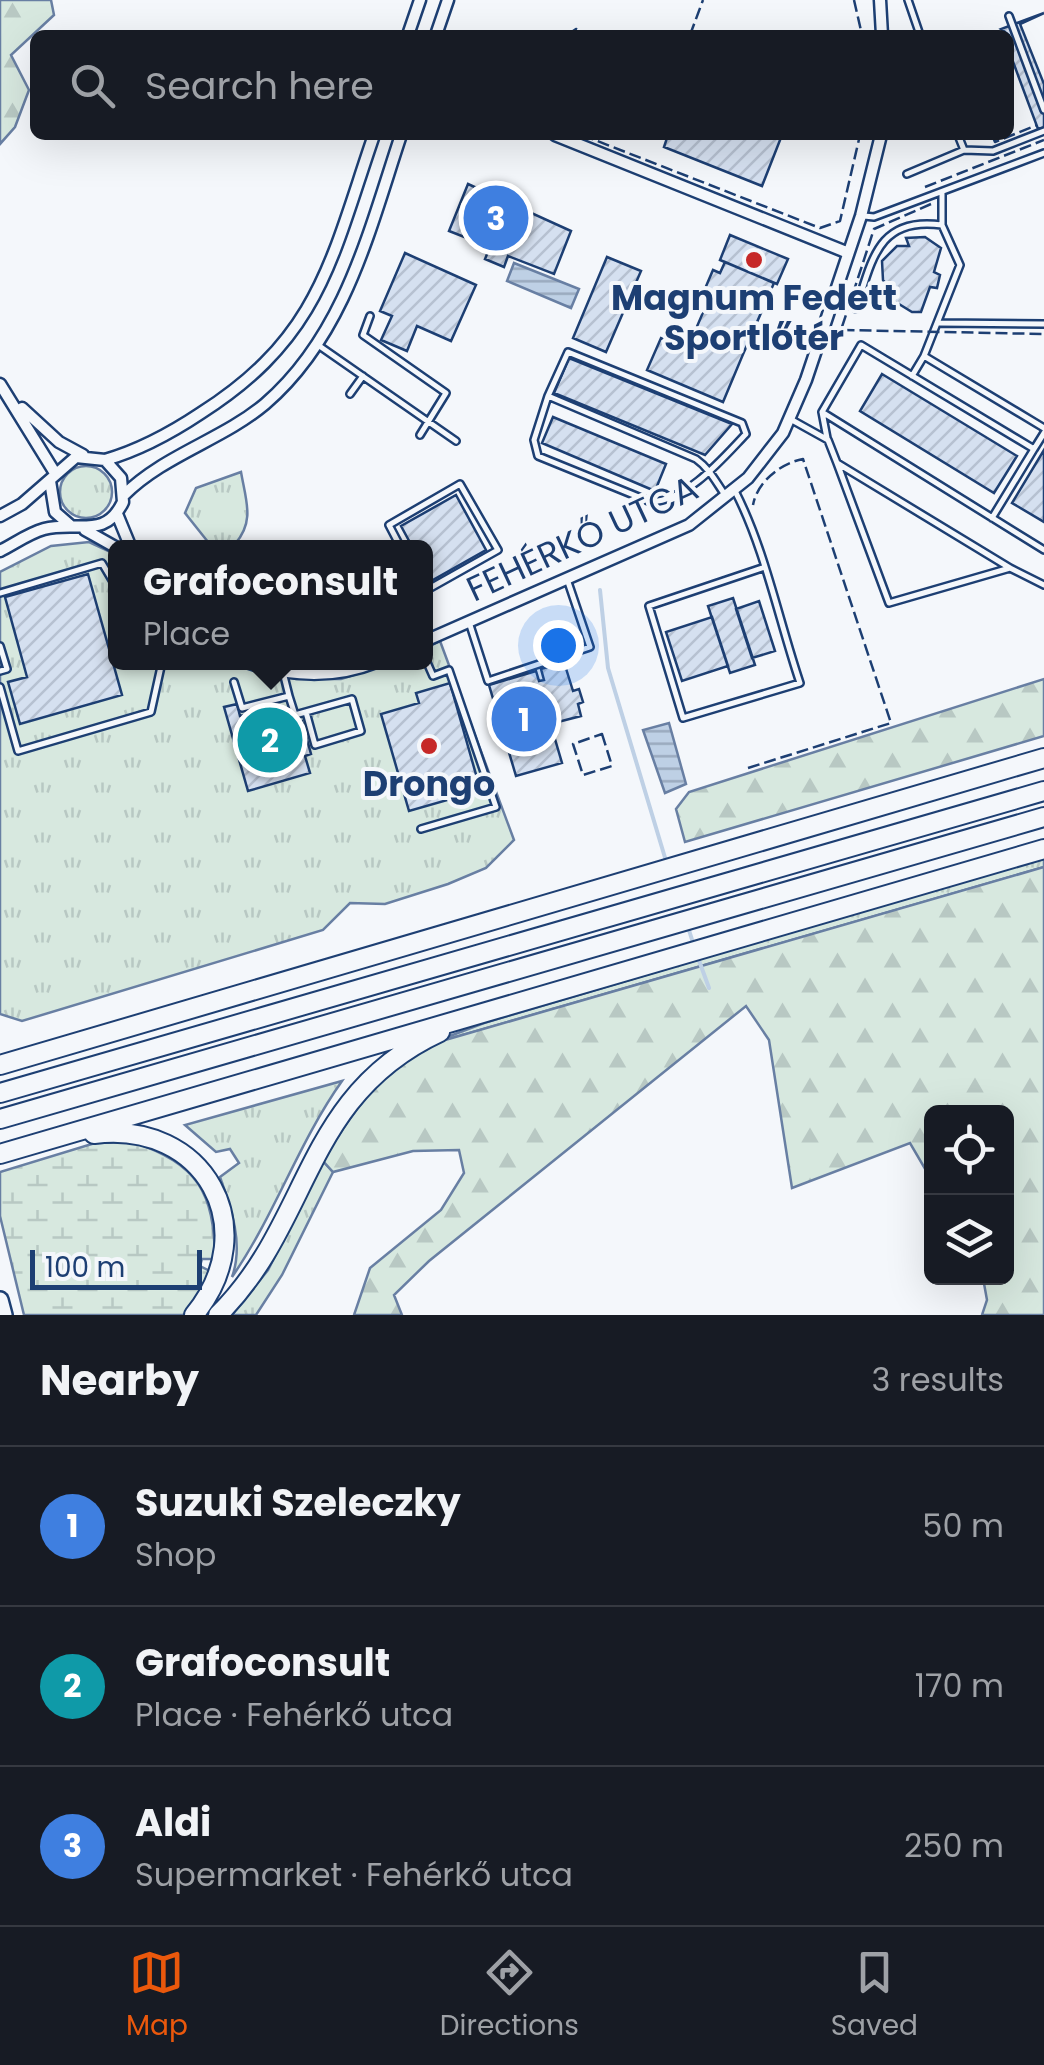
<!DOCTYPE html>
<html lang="en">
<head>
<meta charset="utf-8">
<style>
	:root { --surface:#171b24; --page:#20242c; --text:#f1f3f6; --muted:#9ea1a6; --line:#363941; --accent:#ea580c }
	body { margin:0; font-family:Poppins,sans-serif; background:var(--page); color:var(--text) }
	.controls { position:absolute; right:30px; bottom:30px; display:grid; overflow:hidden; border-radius:15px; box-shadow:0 10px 40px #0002 }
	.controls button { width:90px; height:90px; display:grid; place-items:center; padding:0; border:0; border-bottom:2px solid var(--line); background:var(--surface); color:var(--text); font:50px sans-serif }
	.scale { position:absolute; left:30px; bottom:25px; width:172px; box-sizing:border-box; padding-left:10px; border:5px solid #1d3f73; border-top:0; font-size:28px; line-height:35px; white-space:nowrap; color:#1d3f73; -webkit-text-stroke:8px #f4f7fb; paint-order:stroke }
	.you { position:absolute; left:558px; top:645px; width:35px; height:35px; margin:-25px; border:8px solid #fff; border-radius:50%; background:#1a73e8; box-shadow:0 0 0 15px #1a73e833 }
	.badge { display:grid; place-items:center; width:65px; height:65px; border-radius:50%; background:var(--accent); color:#fff; font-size:32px; font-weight:700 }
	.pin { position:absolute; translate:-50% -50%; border:5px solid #fff; box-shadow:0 2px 10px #0006 }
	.popup { position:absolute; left:108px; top:540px; width:325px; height:130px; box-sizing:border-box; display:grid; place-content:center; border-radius:15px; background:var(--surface); filter:drop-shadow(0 2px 8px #0005); font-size:32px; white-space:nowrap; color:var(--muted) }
	.popup b { font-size:38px; color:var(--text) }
	.popup::after { content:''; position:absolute; left:50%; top:100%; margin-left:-20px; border:20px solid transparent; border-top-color:var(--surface) }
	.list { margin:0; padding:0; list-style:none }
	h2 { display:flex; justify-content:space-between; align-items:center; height:130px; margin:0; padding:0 40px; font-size:42px }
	h2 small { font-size:32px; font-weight:400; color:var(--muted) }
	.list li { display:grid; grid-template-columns:65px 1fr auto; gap:30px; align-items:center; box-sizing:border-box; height:160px; padding:0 40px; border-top:2px solid var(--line) }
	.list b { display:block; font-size:38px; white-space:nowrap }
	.list p { margin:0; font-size:32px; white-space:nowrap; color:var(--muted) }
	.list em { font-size:32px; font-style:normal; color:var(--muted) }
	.icon { flex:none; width:55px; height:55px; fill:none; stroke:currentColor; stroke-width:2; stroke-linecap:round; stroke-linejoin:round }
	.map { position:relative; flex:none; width:1044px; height:1315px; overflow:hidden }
	.search { position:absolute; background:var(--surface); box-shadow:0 10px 40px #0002; left:30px; right:30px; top:30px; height:110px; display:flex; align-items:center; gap:25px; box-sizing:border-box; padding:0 35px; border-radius:15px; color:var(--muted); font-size:38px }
	.sheet { height:610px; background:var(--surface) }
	nav { display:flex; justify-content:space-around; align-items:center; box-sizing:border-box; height:140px; border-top:2px solid var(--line); background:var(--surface); font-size:28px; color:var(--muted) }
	nav a { display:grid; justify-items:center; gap:5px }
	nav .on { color:var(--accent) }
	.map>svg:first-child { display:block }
	.grass { fill:url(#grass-tufts); stroke:#687fa3; stroke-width:2.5 }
	.forest { fill:url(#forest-firs); stroke:#687fa3; stroke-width:2.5 }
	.wetland { fill:url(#wetland-marsh); stroke:#687fa3; stroke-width:2.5 }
	.water { fill:url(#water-rules); stroke:#687fa3; stroke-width:2.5 }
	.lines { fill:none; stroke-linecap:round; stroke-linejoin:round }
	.stream { stroke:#bed0e5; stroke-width:4 }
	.building { fill:url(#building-hatch); stroke:#1d3f73; stroke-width:2.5 }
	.service-casing { stroke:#1d3f73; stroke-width:10 }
	.minor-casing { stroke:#1d3f73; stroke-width:15 }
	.secondary-casing { stroke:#1d3f73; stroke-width:20 }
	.trunk-casing { stroke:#1d3f73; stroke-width:22 }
	.service { stroke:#f4f7fb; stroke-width:5 }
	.minor { stroke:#f4f7fb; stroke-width:10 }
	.secondary { stroke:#f4f7fb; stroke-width:15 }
	.trunk { stroke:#f4f7fb; stroke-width:18 }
	.fence { stroke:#1d3f73; stroke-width:2.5; stroke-dasharray:12 5; stroke-linecap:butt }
	.poi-dot { fill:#c62828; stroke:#f4f7fb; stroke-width:4 }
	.labels { text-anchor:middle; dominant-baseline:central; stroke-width:8; stroke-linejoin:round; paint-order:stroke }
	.poi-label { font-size:35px; font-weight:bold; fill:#1d3f73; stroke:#f4f7fb }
	.street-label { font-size:35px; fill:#1d3f73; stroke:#f4f7fb }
</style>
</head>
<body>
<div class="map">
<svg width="1044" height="1315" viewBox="0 0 1044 1315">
	<defs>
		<pattern id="grass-tufts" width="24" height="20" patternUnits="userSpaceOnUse" patternTransform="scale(2.5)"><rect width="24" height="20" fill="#d7e8df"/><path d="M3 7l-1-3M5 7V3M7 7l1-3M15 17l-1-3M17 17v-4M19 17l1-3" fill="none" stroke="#b8c8c3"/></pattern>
		<pattern id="forest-firs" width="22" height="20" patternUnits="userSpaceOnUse" patternTransform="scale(2.5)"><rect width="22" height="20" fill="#d7e8df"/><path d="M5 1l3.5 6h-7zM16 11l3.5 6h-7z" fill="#b8c8c3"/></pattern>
		<pattern id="wetland-marsh" width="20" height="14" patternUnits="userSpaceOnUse" patternTransform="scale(2.5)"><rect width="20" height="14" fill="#d7e8df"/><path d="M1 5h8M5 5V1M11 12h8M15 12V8" fill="none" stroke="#b8c8c3"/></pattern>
		<pattern id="water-rules" width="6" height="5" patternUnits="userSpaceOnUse" patternTransform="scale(2.5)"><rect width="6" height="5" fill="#bed0e5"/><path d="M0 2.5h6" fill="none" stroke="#9aaabe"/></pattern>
		<pattern id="building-hatch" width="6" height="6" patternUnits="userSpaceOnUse" patternTransform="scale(2.5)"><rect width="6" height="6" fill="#d5e0f0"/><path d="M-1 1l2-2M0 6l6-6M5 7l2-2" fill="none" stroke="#b6c1d1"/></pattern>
	</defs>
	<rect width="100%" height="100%" fill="#f4f7fb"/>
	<!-- grass -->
	<path class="grass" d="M60 492a26 26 0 1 1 52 0a26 26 0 1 1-52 0Z
		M241 472C246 501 255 521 235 544L212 547 185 513 196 488Z
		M89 542 115 554V662L233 663 296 679H341L392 663 425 662V648L440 641 514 840 486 868 448 884 385 904 350 903 323 930 22 1021 0 1014V572L51 546Z
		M1044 857V867L421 1047 484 1023Z
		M342 1081C298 1143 275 1215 232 1277 244 1244 231 1208 220 1177L239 1163 230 1149 216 1152 185 1125Z
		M323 1161 333 1172 282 1275 256 1315H232L268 1270Z"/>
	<!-- forest -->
	<path class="forest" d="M0 0H51L54 15 11 55 29 90 15 127 0 144Z
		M1044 679V736L685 842 676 809 689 792Z
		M1044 867V1315H982L987 1300 983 1278H1006V1112H932L931 1179 910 1143 792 1188 769 1040 746 1006 429 1261 394 1295 402 1315H354L370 1268 441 1210 464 1173 459 1150 413 1151 333 1172 323 1161C347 1119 379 1074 421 1047Z"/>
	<!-- wetland -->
	<path class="wetland" d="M133 1142C198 1164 214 1192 215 1259H202L200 1266 210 1271 200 1296 183 1315H24L0 1216V1172L95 1143Z"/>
	<!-- water -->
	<path class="water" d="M514 263 579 289 571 308 507 281Z
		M669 723 686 784 665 793 643 730Z"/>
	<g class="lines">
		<!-- stream -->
		<path class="stream" d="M600 590 608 668 666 861
			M688 927 694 946
			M697 955 709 988"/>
	</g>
	<!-- building -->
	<path class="building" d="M1044 13 1020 24 1044 84V127L1038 129 1009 51V35L1001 29Z
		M668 135H782L762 186 664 147Z
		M468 184 571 231 554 274 508 256 504 267 485 259 490 247 449 231Z
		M730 235 788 259 777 284 720 260Z
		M925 237 941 248 934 272 940 275 937 288 930 287 921 312H912L886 296 893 292 883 280 882 261 897 246H909L906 238Z
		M405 253 476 285 451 341 417 326 407 351 381 340 392 316 380 311Z
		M607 257 641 271 606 352 573 338Z
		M725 262 774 283 744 352 695 331 708 301 701 298 713 270 720 273Z
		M695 331 744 352 723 402 647 370 661 338 688 349Z
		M569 358 732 424 705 455 554 393Z
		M882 374 1017 456 994 493 860 411Z
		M553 417 666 464 655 491 542 443Z
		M1044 450V522L1012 503Z
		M456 495 486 550 431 581 425 570V548H413L401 526Z
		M88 574 122 695 20 724 8 682 27 677 5 597Z
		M733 598 755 665 730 673 708 606Z
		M759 601 775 651 752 658 736 609Z
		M712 617 728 666 682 681 666 632Z
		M564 662 573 691 579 689 583 702 578 704 581 716 558 722 555 710 547 712 562 763 516 776 489 685 536 671 539 681 544 680 541 669Z
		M450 683 477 778 468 781 472 793 409 811 381 714 419 703 416 693Z
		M237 704 240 716 277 706 283 726 302 721 311 754 305 756 310 773 248 791 224 707Z"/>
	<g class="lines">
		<defs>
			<path id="service" d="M908 0 920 35
				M1009 16 1044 110
				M958 135 964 150 993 151 1044 131
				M907 174 964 150
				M864 216 874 217 1044 153
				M942 224V193
				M856 309C872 260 878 216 942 225L960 265 924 356
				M370 316 363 335 446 393 420 435
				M939 323 1044 324
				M318 345 456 441
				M912 376 924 356 1044 428
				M350 394 363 376
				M548 396 534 440 538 456 651 502C688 500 722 459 746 434L742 423 568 352 548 396 696 459C709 468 716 482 725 495
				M822 412 861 345 1034 449 992 518
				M792 420 828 440 837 463 889 603 1010 568 837 463
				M827 438 822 412 1044 550
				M1034 449 1044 433
				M735 491C765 549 779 621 800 683L683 718 649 606 762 568
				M401 548 389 525 460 484 498 550 425 591
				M1010 568 1044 585
				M0 593 102 563 115 585
				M469 622 488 681 590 647 567 579
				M0 646 7 669 0 671
				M234 682 242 708 289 696 283 672
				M0 687 18 751 151 712 162 662
				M289 696 295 715 352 699 361 731 315 745 306 712
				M421 829 496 807 449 670 433 676 425 658"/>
			<path id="minor" d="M880 0 882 35
				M408 35 420 0
				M436 35 448 0
				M555 135 846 252
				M0 384 55 473
				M22 408 59 442 83 455
				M105 460C140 450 171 433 201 413 320 337 331 260 374 135
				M50 481 55 512 71 526
				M124 495C164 455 222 440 265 404 345 335 369 231 401 135
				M117 514 131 548
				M0 516 22 504 76 457 105 460 121 478 123 502C105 540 77 520 44 529 29 533 14 544 0 551
				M85 530 117 548
				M425 641 689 525 748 478 783 433 806 380 861 216 881 135
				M246 662C288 676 334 679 376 662"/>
			<path id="secondary" d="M0 1300 4 1315"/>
			<path id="trunk" d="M0 1065 1044 758
				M0 1093 1044 791
				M0 1119 1044 817
				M94 1134C204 1120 265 1228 194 1315
				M0 1154 1044 849
				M218 1315C313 1221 302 1096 440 1032"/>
		</defs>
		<!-- service casing -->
		<use href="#service" class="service-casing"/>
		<!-- minor casing -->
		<use href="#minor" class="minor-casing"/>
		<!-- secondary casing -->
		<use href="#secondary" class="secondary-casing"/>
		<!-- trunk casing -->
		<use href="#trunk" class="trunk-casing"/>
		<!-- service -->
		<use href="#service" class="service"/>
		<!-- minor -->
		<use href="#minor" class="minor"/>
		<!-- secondary -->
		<use href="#secondary" class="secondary"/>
		<!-- trunk -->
		<use href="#trunk" class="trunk"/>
		<!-- fence -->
		<path class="fence" d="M854 0 862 35
			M567 35 576 29 590 35
			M690 35 703 0
			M582 135 820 228 840 221 860 135
			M992 135 995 142 1037 125
			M925 187 1044 140
			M931 204 874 229 841 330 1044 334
			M602 734 612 766 583 775 573 744Z
			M748 768 891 723 803 459C781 463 757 482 753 505"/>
	</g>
	<!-- markers -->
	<g class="poi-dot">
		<circle cx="754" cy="260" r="10"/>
		<circle cx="429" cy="746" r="10"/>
	</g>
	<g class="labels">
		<!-- poi labels -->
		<g class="poi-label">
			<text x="754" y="297">Magnum Fedett<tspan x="754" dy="40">Sportlőtér</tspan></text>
			<text x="429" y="783">Drongo</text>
		</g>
		<!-- street labels -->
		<g class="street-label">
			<text transform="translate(582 538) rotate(-25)">FEHÉRKŐ UTCA</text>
		</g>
	</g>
</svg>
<div class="controls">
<button><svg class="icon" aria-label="locate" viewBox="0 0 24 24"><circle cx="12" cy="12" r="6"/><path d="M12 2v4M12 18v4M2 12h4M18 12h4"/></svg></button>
<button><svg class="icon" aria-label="layers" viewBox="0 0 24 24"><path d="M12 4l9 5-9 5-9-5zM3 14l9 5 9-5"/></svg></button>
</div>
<div class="scale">100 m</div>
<div class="you"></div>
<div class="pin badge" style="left:524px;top:719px;background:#3f7fe0">1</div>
<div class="pin badge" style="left:270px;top:740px;background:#0f9aa8">2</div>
<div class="popup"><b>Grafoconsult</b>Place</div>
<div class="pin badge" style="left:496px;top:218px;background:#3f7fe0">3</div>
<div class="search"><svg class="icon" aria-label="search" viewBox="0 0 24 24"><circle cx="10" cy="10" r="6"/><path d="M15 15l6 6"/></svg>Search here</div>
</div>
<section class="sheet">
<h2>Nearby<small>3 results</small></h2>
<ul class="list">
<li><span class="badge" style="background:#3f7fe0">1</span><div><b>Suzuki Szeleczky</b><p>Shop</p></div><em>50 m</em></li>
<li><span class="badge" style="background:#0f9aa8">2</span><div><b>Grafoconsult</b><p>Place · Fehérkő utca</p></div><em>170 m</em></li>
<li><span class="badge" style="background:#3f7fe0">3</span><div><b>Aldi</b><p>Supermarket · Fehérkő utca</p></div><em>250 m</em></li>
</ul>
</section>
<nav>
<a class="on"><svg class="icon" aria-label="map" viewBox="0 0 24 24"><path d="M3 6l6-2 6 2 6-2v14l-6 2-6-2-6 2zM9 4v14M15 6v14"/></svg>Map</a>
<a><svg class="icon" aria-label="directions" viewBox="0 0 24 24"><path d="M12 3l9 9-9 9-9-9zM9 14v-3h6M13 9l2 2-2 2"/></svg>Directions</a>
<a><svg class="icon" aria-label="saved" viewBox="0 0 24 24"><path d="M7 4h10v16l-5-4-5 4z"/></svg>Saved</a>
</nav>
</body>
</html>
